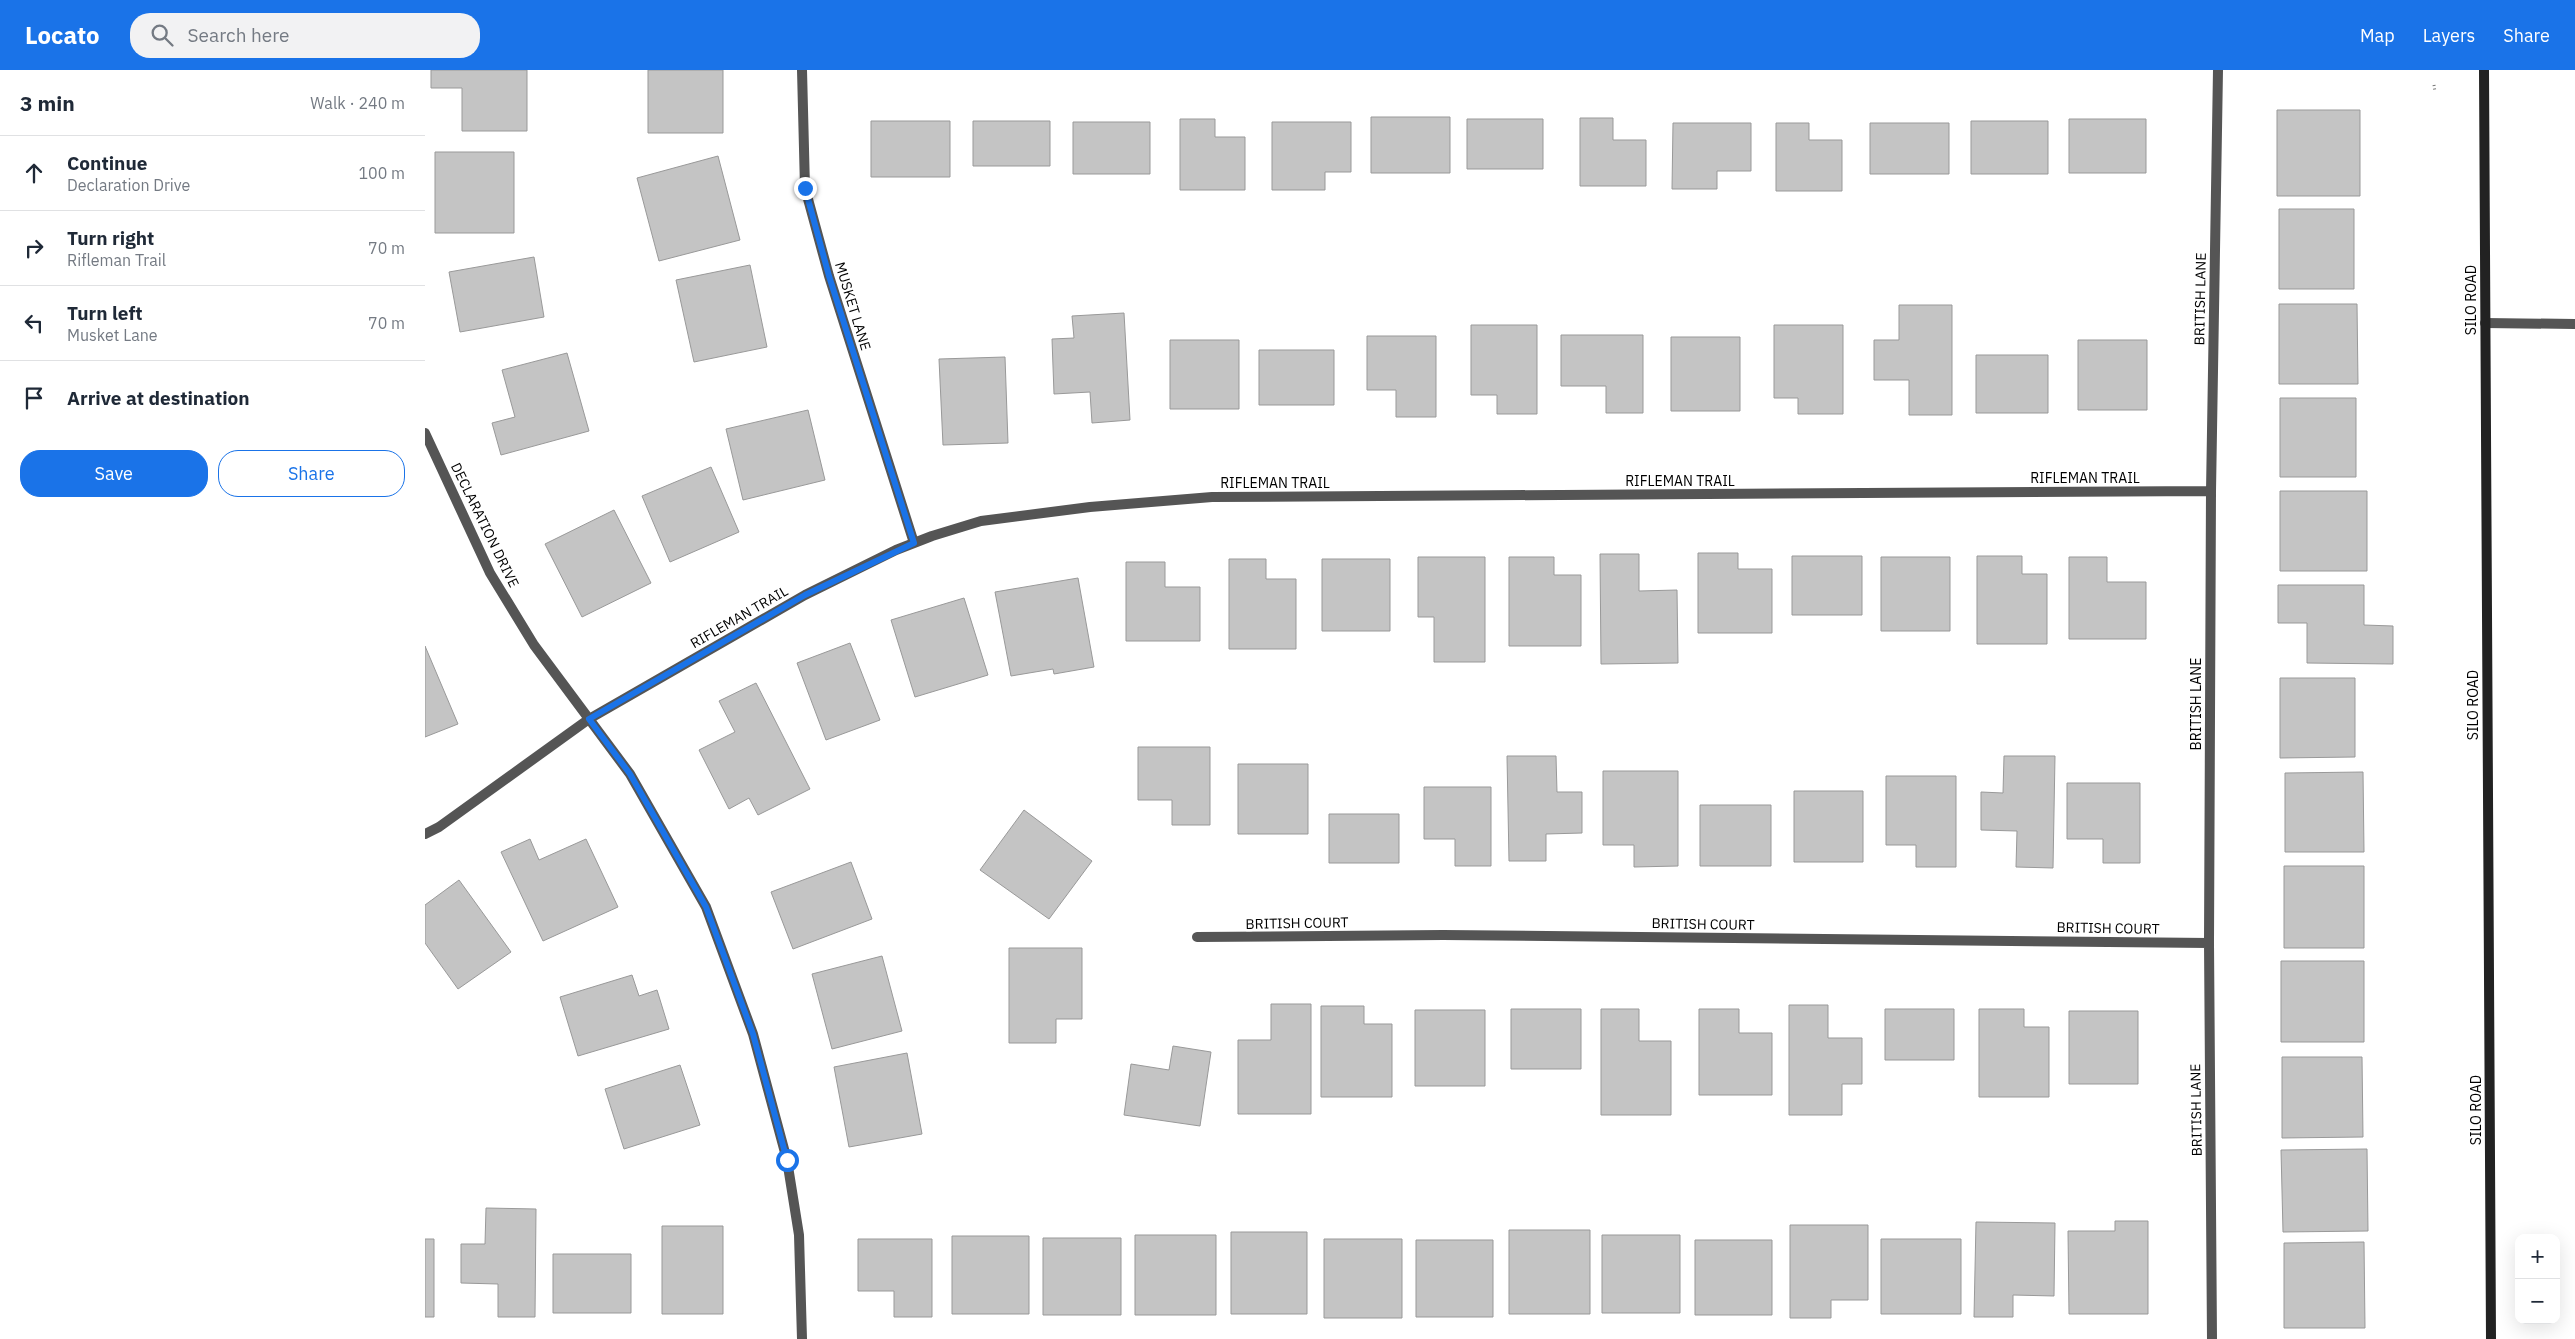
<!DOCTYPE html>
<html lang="en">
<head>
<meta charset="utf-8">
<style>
	:root { --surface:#fff; --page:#f2f2f3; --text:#1f2937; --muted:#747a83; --line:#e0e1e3; --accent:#1a73e8 }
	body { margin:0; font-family:"IBM Plex Sans",sans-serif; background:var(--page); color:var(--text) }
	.controls { position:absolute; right:15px; bottom:15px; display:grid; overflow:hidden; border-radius:10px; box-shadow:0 5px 20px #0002 }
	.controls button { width:45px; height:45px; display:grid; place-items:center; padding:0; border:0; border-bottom:1px solid var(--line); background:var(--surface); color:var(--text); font:25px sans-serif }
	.stop { position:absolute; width:15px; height:15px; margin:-11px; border:4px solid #1a73e8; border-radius:50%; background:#fff }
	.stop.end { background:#1a73e8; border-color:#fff; box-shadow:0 1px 5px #0008 }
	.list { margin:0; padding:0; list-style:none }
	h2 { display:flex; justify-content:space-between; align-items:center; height:65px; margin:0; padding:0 20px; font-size:21px }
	h2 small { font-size:16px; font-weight:400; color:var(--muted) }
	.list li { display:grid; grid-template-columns:32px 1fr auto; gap:15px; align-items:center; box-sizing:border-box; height:75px; padding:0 20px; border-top:1px solid var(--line) }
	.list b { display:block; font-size:19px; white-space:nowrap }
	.list p { margin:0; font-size:16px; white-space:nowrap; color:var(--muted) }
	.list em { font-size:16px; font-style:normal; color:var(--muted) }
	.actions { display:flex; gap:10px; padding:15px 20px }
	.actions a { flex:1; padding:11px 0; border:1px solid var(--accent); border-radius:20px; text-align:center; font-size:18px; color:var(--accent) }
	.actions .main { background:var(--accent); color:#fff }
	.icon { flex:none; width:28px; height:28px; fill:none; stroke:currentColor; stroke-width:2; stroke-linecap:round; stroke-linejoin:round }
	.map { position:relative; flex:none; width:2150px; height:1269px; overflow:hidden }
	header { display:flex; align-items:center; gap:30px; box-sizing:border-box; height:70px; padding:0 25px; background:var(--accent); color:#fff }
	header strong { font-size:24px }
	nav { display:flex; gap:28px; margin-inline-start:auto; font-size:18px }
	.search { width:350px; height:45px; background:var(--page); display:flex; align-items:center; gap:12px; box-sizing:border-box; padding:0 18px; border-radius:20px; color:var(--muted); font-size:19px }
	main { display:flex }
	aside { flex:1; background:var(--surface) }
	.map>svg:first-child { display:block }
	.building { fill:#c4c4c4; stroke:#999 }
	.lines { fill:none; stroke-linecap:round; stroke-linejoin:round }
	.path { stroke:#777; stroke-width:3; stroke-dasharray:1 2.5; stroke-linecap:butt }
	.street { stroke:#555; stroke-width:10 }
	.secondary { stroke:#222; stroke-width:10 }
	.route { stroke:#1a73e8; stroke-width:6 }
	.labels { text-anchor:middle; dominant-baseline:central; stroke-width:4.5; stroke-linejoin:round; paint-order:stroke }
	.street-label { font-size:14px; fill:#000; stroke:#fff }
</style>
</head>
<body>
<header>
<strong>Locato</strong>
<div class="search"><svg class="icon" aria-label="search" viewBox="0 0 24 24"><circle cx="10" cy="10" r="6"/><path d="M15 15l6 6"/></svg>Search here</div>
<nav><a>Map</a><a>Layers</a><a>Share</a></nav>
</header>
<main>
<aside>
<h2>3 min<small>Walk · 240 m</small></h2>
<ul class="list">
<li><svg class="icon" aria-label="ahead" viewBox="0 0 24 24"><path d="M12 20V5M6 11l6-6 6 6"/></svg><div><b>Continue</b><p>Declaration Drive</p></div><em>100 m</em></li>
<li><svg class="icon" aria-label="right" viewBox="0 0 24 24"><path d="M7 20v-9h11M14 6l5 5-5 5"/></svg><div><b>Turn right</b><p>Rifleman Trail</p></div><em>70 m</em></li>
<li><svg class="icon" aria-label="left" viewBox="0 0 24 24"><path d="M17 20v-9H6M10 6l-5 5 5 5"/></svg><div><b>Turn left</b><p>Musket Lane</p></div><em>70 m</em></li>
<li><svg class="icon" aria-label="arrive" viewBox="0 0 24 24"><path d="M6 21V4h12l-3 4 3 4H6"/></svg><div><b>Arrive at destination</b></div></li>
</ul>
<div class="actions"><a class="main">Save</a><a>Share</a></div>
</aside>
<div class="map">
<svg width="2150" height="1269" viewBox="0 0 2150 1269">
	<rect width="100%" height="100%" fill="#fff"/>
	<!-- building -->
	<path class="building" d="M6 0H102V61H37V18H6Z
		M223 0H298V63H223Z
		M1852 40H1935V126H1852Z
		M946 47H1025V103H946Z
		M1155 48H1188V70H1221V116H1155Z
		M755 49H790V67H820V120H755Z
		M1042 49H1118V99H1042Z
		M1644 49H1721V103H1644Z
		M446 51H525V107H446Z
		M548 51H625V96H548Z
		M1546 51H1623V104H1546Z
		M648 52H725V104H648Z
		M847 52H926V102H900V120H847Z
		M1248 53H1326V101H1292V119H1247Z
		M1351 53H1384V70H1417V121H1351Z
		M1445 53H1524V104H1445Z
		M10 82H89V163H10Z
		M293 86 315 170 234 191 212 108Z
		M1854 139H1929V219H1854Z
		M109 187 119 247 35 262 24 202Z
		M325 195 342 277 269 292 251 210Z
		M1854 234H1932L1933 314H1854Z
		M1474 235H1527V345H1484V310H1449V270H1474Z
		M699 243 705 350 667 353 665 322 629 324 627 269 649 268 647 246Z
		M1046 255H1112V344H1072V325H1046Z
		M1349 255H1418V344H1373V328H1349Z
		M1136 265H1218V343H1181V316H1136Z
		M942 266H1011V347H971V320H942Z
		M1246 267H1315V341H1246Z
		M745 270H814V339H745Z
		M1653 270H1722V340H1653Z
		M834 280H909V335H834Z
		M142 283 164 361 76 385 67 353 90 347 77 300Z
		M1551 285H1623V343H1551Z
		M580 287 583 373 518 375 514 289Z
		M1855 328H1931V407H1855Z
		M383 340 400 410 318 430 301 359Z
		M286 397 314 462 245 492 217 426Z
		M1855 421H1942V501H1855Z
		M189 440 226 513 157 547 120 474Z
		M1273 483H1313V499H1347V563H1273Z
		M1175 484H1214V521L1252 520 1253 593 1176 594Z
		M1367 486H1437V545H1367Z
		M1552 486H1597V504H1622V574H1552Z
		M993 487H1060V592H1009V547H993Z
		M1084 487H1129V505H1156V576H1084Z
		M1456 487H1525V561H1456Z
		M1644 487H1682V512H1721V569H1644Z
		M804 489H841V509H871V579H804Z
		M897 489H965V561H897Z
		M701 492H740V517H775V571H701Z
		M653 508 669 597 629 604 628 599 586 606 570 522Z
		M1853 515H1939V555L1968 556V594L1882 593V553H1853Z
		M539 528 563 605 490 627 466 550Z
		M425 573 455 650 401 670 372 593Z
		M0 576 33 654 0 667Z
		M1855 608H1930V687L1855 688Z
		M331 613 385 719 333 745 324 728 304 739 274 680 310 662 294 631Z
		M713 677H785V755H747V730H713Z
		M1082 686H1131L1132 722H1157V763L1121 764V791H1084Z
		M1579 686H1630L1628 798 1591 797 1592 761 1556 760V722L1578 723Z
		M813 694H883V764H813Z
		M1178 701H1253V796L1209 797V775H1178Z
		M1938 702 1939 782H1860V703Z
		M1461 706H1531V797H1491V775H1461Z
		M1642 713H1715V793H1678V769H1642Z
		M999 717H1066V796H1030V769H999Z
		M1369 721H1438V792H1369Z
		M1275 735H1346V796H1275Z
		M599 740 667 791 624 849 555 800Z
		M904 744H974V793H904Z
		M105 769 114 790 161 769 193 837 118 871 76 782Z
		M426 792 447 849 368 879 346 822Z
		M1859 796H1939V878H1859Z
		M34 810 86 882 33 919 0 873V835Z
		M584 878H657V949H631V973H584Z
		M457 886 477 961 407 979 387 904Z
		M1856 891H1939V972H1856Z
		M207 905 214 926 232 920 244 959 153 986 135 927Z
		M846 934H886V1044H813V970H846Z
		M1364 935H1403V968H1437V1014H1417V1045H1364Z
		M896 936H939V954H967V1027H896Z
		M1086 939H1156V999H1086Z
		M1176 939H1214V971H1246V1045H1176Z
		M1274 939H1314V963H1347V1025H1274Z
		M1460 939H1529V990H1460Z
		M1554 939H1599V957H1624V1027H1554Z
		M990 940H1060V1016H990Z
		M1644 941H1713V1014H1644Z
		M748 976 786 982 775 1056 699 1045 706 994 744 1000Z
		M482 983 497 1064 424 1077 409 997Z
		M1857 987H1937L1938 1067 1857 1068Z
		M255 995 275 1055 199 1079 180 1019Z
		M1942 1079 1943 1161 1858 1162 1856 1080Z
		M61 1138 111 1139 110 1247H73V1214L36 1213V1174H60Z
		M1690 1151H1723V1244H1644L1643 1161H1690Z
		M1551 1152 1630 1153 1629 1226 1588 1225V1247H1549Z
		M1365 1155H1443V1230H1406V1248H1365Z
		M237 1156H298V1244H237Z
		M1084 1160H1165V1244H1084Z
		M806 1162H882V1244H806Z
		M710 1165H791V1245H710Z
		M1177 1165H1255V1243H1177Z
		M527 1166H604V1244H527Z
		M618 1168H696V1245H618Z
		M0 1169H9V1247H0Z
		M433 1169H507V1247H469V1221H433Z
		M899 1169H977V1248H899Z
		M1456 1169H1536V1244H1456Z
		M991 1170H1068V1247H991Z
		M1270 1170H1347V1245H1270Z
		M1939 1172 1940 1258H1859V1173Z
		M128 1184H206V1243H128Z"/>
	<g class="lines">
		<!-- path -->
		<path class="path" d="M2009 15 2010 22"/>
		<!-- street -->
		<path class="street" d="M377 0 380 118 404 206 489 473
			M2060 253 2150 254
			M0 363 65 503 109 575 205 704 281 837 328 964 362 1090 374 1165 377 1269
			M0 764 14 757 164 649 380 525 471 480 507 466 556 451 665 437 787 427 1786 421
			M772 867 1018 865 1784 873
			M1787 1269 1784 873 1786 421 1793 0"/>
		<!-- secondary -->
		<path class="secondary" d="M2059 0 2066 1269"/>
	</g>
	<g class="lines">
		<!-- route -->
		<path class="route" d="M362 1090 328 964 281 837 205 704 164 649 380 525 489 473 404 206 380 118"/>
	</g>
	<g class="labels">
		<!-- street labels -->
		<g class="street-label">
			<text transform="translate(1775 229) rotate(-89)">BRITISH LANE</text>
			<text transform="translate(2046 230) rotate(-90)">SILO ROAD</text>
			<text transform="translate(428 236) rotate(73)">MUSKET LANE</text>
			<text x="1660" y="408">RIFLEMAN TRAIL</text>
			<text x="1255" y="411">RIFLEMAN TRAIL</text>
			<text x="850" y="413">RIFLEMAN TRAIL</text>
			<text transform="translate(60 455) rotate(64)">DECLARATION DRIVE</text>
			<text transform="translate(314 547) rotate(-30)">RIFLEMAN TRAIL</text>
			<text transform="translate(1771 634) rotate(-90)">BRITISH LANE</text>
			<text transform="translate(2048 635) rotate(-90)">SILO ROAD</text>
			<text transform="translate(872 853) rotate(-1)">BRITISH COURT</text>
			<text transform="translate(1278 854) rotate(1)">BRITISH COURT</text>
			<text transform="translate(1683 858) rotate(1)">BRITISH COURT</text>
			<text transform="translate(1771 1040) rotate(-91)">BRITISH LANE</text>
			<text transform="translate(2051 1040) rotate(-90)">SILO ROAD</text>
		</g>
	</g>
</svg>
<div class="controls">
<button>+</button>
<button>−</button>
</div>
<div class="stop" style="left:362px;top:1090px"></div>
<div class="stop end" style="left:380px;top:118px"></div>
</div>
</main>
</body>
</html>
